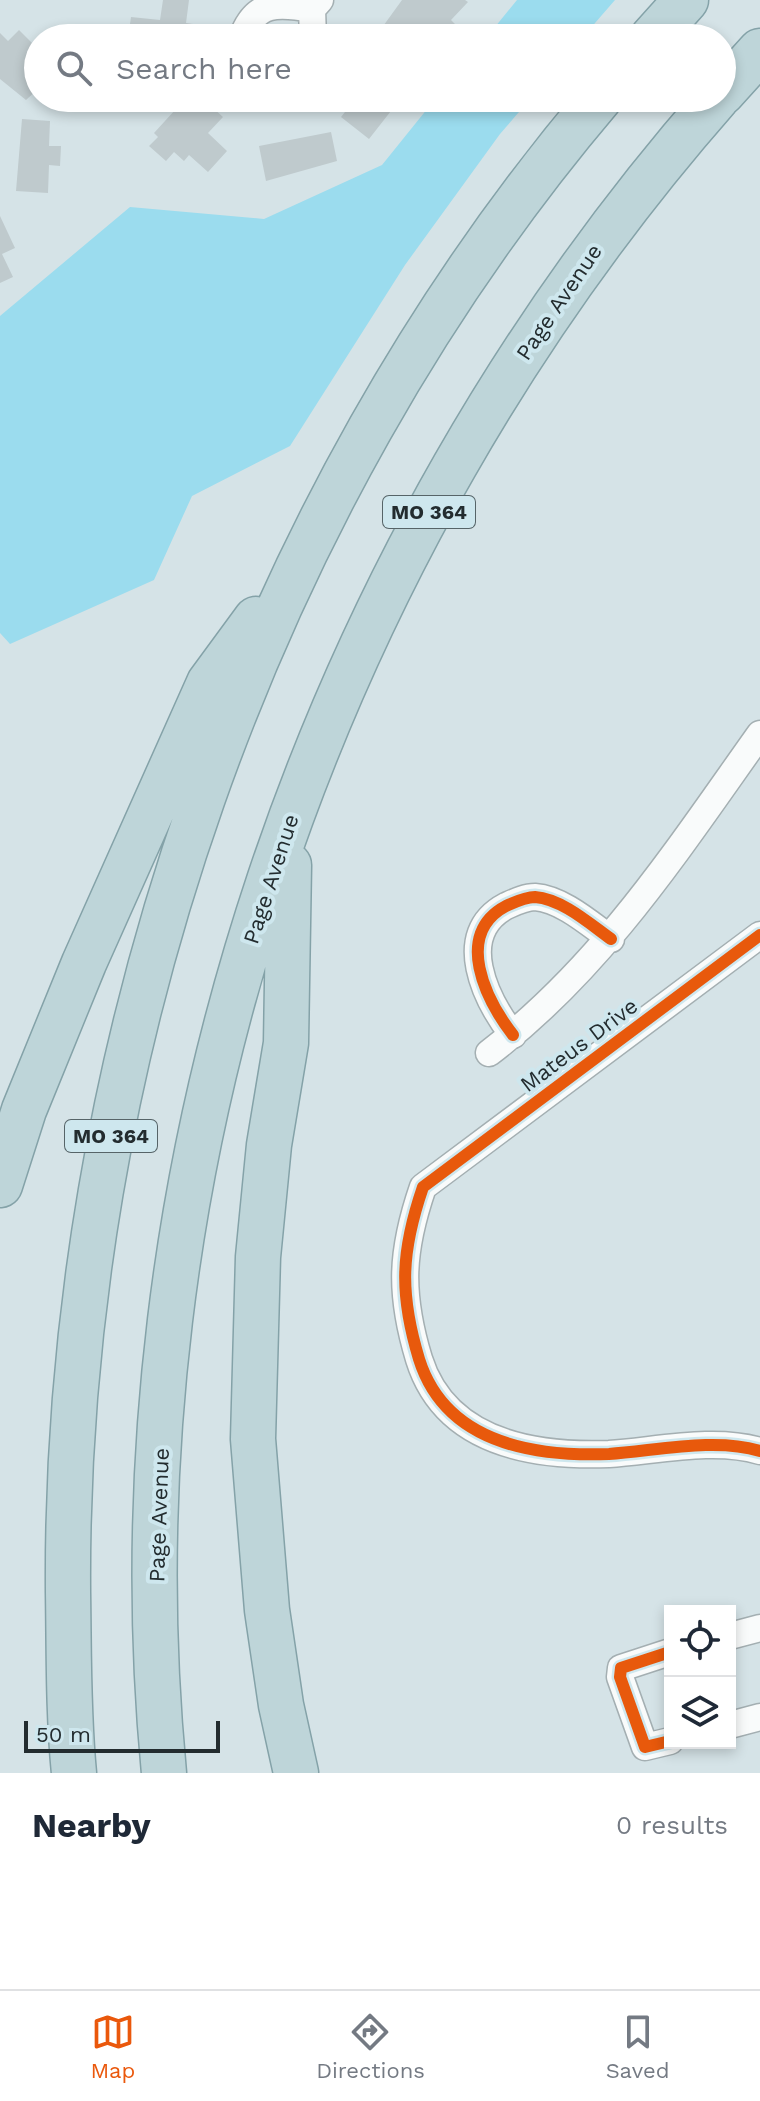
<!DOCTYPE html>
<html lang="en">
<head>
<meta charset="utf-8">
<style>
	:root { --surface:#fff; --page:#f6f6f7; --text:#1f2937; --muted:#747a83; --line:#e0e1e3; --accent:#ea580c }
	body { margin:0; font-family:"Work Sans",sans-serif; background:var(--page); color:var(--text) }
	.controls { position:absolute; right:24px; bottom:24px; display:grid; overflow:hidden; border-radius:0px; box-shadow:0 4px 12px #0003 }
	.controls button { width:72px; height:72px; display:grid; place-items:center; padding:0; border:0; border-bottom:2px solid var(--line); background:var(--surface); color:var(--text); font:40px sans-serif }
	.scale { position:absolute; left:24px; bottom:20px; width:196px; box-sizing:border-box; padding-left:8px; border:4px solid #232c2f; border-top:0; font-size:22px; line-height:28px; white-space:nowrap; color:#232c2f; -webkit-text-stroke:6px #cee7ee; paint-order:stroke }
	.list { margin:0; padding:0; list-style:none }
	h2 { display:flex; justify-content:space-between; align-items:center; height:104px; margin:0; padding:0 32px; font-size:34px }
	h2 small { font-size:26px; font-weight:400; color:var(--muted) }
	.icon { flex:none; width:44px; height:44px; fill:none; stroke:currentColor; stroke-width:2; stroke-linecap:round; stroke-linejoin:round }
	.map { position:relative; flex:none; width:760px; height:1773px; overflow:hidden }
	.search { position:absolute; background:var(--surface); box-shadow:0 4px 12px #0003; left:24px; right:24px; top:24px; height:88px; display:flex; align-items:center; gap:20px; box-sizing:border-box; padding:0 28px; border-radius:44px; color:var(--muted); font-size:30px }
	.sheet { height:216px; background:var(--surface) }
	nav { display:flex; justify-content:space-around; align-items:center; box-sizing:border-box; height:112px; border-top:2px solid var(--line); background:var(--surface); font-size:22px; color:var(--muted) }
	nav a { display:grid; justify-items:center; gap:4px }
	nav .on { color:var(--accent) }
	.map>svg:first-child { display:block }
	.green { fill:#9bdcee }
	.building { fill:#bfcacd }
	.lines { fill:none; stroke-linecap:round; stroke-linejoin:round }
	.street-casing { stroke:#a4afb2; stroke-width:29 }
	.highway-casing { stroke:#84a2a8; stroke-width:47 }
	.street { stroke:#f9fbfb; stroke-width:26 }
	.highway { stroke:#bed5d9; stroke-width:44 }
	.cycleway-casing { stroke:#cee7ee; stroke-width:17 }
	.cycleway { stroke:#e8590c; stroke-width:12 }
	.labels { text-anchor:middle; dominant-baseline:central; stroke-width:8; stroke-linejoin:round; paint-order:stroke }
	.shield { fill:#cee7ee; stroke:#566468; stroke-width:2 }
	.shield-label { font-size:20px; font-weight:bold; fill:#232c2f }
	.street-label { font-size:22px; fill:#232c2f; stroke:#cee7ee }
</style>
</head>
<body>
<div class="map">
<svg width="760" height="1773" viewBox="0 0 760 1773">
	<rect width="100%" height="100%" fill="#d5e3e7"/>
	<!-- green -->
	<path class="green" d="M517 0H615L582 38H486Z
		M436 98H531L500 134 405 265 290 446 192 496 154 580 10 644 0 633V316L130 207 264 219 382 165Z"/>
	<!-- building -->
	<path class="building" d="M163 0H189L186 23 193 24 191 38H128L131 17 160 20Z
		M402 0H465L468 2 451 20 462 31 455 38H390L381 29Z
		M19 30 35 46 38 43V89L26 100 0 79V33L8 41Z
		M186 98H202L223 117 208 133 227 151 208 172 189 155 184 161 174 152 166 161 149 146 158 137 154 133Z
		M356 98H397L398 102 369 139 341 117Z
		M22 119 50 121 49 146H61L60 166 49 165 48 193 16 191Z
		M331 132 337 161 266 181 259 146Z
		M0 216 15 248 2 254 13 277 0 283Z"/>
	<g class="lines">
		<defs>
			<path id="street" d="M242 38C255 1 278 3 312 9
				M313 38 312 9 320 0
				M760 935 423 1187C401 1251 399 1293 419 1359 445 1442 531 1457 609 1454 655 1451 715 1437 760 1451
				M513 1035C486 1000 453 934 506 906 515 902 525 897 535 897 562 899 590 924 611 939
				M489 1053C602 967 678 849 760 734
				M730 1636 760 1628
				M670 1652 621 1668 620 1677 645 1747 670 1741
				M730 1725 760 1717"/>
			<path id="highway" d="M652 38 686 0
				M722 93 760 51
				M289 865 286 1043 269 1145 258 1257 253 1439 267 1610 281 1705 296 1773
				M0 1185 24 1110 84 963 209 683 256 619
				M74 1773C68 1713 69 1652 68 1592 64 1060 254 505 600 98
				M164 1773C106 1170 319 551 717 98"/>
		</defs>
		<!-- street casing -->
		<use href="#street" class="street-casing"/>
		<!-- highway casing -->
		<use href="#highway" class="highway-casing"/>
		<!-- street -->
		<use href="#street" class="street"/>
		<!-- highway -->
		<use href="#highway" class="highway"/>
		<defs>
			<path id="cycleway" d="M760 935 423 1187C401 1251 399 1293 419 1359 445 1442 531 1457 609 1454 655 1451 715 1437 760 1451
				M513 1035C486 1000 453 934 506 906 515 902 525 897 535 897 562 899 590 924 611 939
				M670 1652 621 1668 620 1677 645 1747 670 1741"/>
		</defs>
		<!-- cycleway casing -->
		<use href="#cycleway" class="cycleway-casing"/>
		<!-- cycleway -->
		<use href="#cycleway" class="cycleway"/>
	</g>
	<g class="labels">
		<!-- shield labels -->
		<g class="shield">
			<rect x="383" y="496" width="92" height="32" rx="6"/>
			<rect x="65" y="1120" width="92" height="32" rx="6"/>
		</g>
		<g class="shield-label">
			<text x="429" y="512">MO 364</text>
			<text x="111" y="1136">MO 364</text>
		</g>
		<!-- street labels -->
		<g class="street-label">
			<text transform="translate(559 302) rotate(-56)">Page Avenue</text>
			<text transform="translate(271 879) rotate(-72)">Page Avenue</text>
			<text transform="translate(579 1045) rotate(-37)">Mateus Drive</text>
			<text transform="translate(159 1515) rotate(-88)">Page Avenue</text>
		</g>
	</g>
</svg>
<div class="controls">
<button><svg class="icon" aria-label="locate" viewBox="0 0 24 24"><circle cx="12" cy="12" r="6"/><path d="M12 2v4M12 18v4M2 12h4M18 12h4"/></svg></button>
<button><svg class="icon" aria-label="layers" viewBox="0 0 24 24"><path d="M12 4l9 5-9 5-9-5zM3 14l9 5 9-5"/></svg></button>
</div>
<div class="scale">50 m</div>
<div class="search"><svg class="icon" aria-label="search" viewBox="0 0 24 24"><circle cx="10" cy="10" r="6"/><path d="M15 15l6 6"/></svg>Search here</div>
</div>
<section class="sheet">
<h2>Nearby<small>0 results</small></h2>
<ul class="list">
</ul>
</section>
<nav>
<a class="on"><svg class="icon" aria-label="map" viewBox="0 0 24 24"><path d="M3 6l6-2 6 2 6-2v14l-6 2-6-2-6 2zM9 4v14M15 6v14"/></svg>Map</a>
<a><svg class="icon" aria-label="directions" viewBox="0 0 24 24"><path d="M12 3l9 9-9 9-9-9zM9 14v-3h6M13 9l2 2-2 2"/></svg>Directions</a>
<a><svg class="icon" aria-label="saved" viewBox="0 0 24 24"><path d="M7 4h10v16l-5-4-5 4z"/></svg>Saved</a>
</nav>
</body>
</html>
